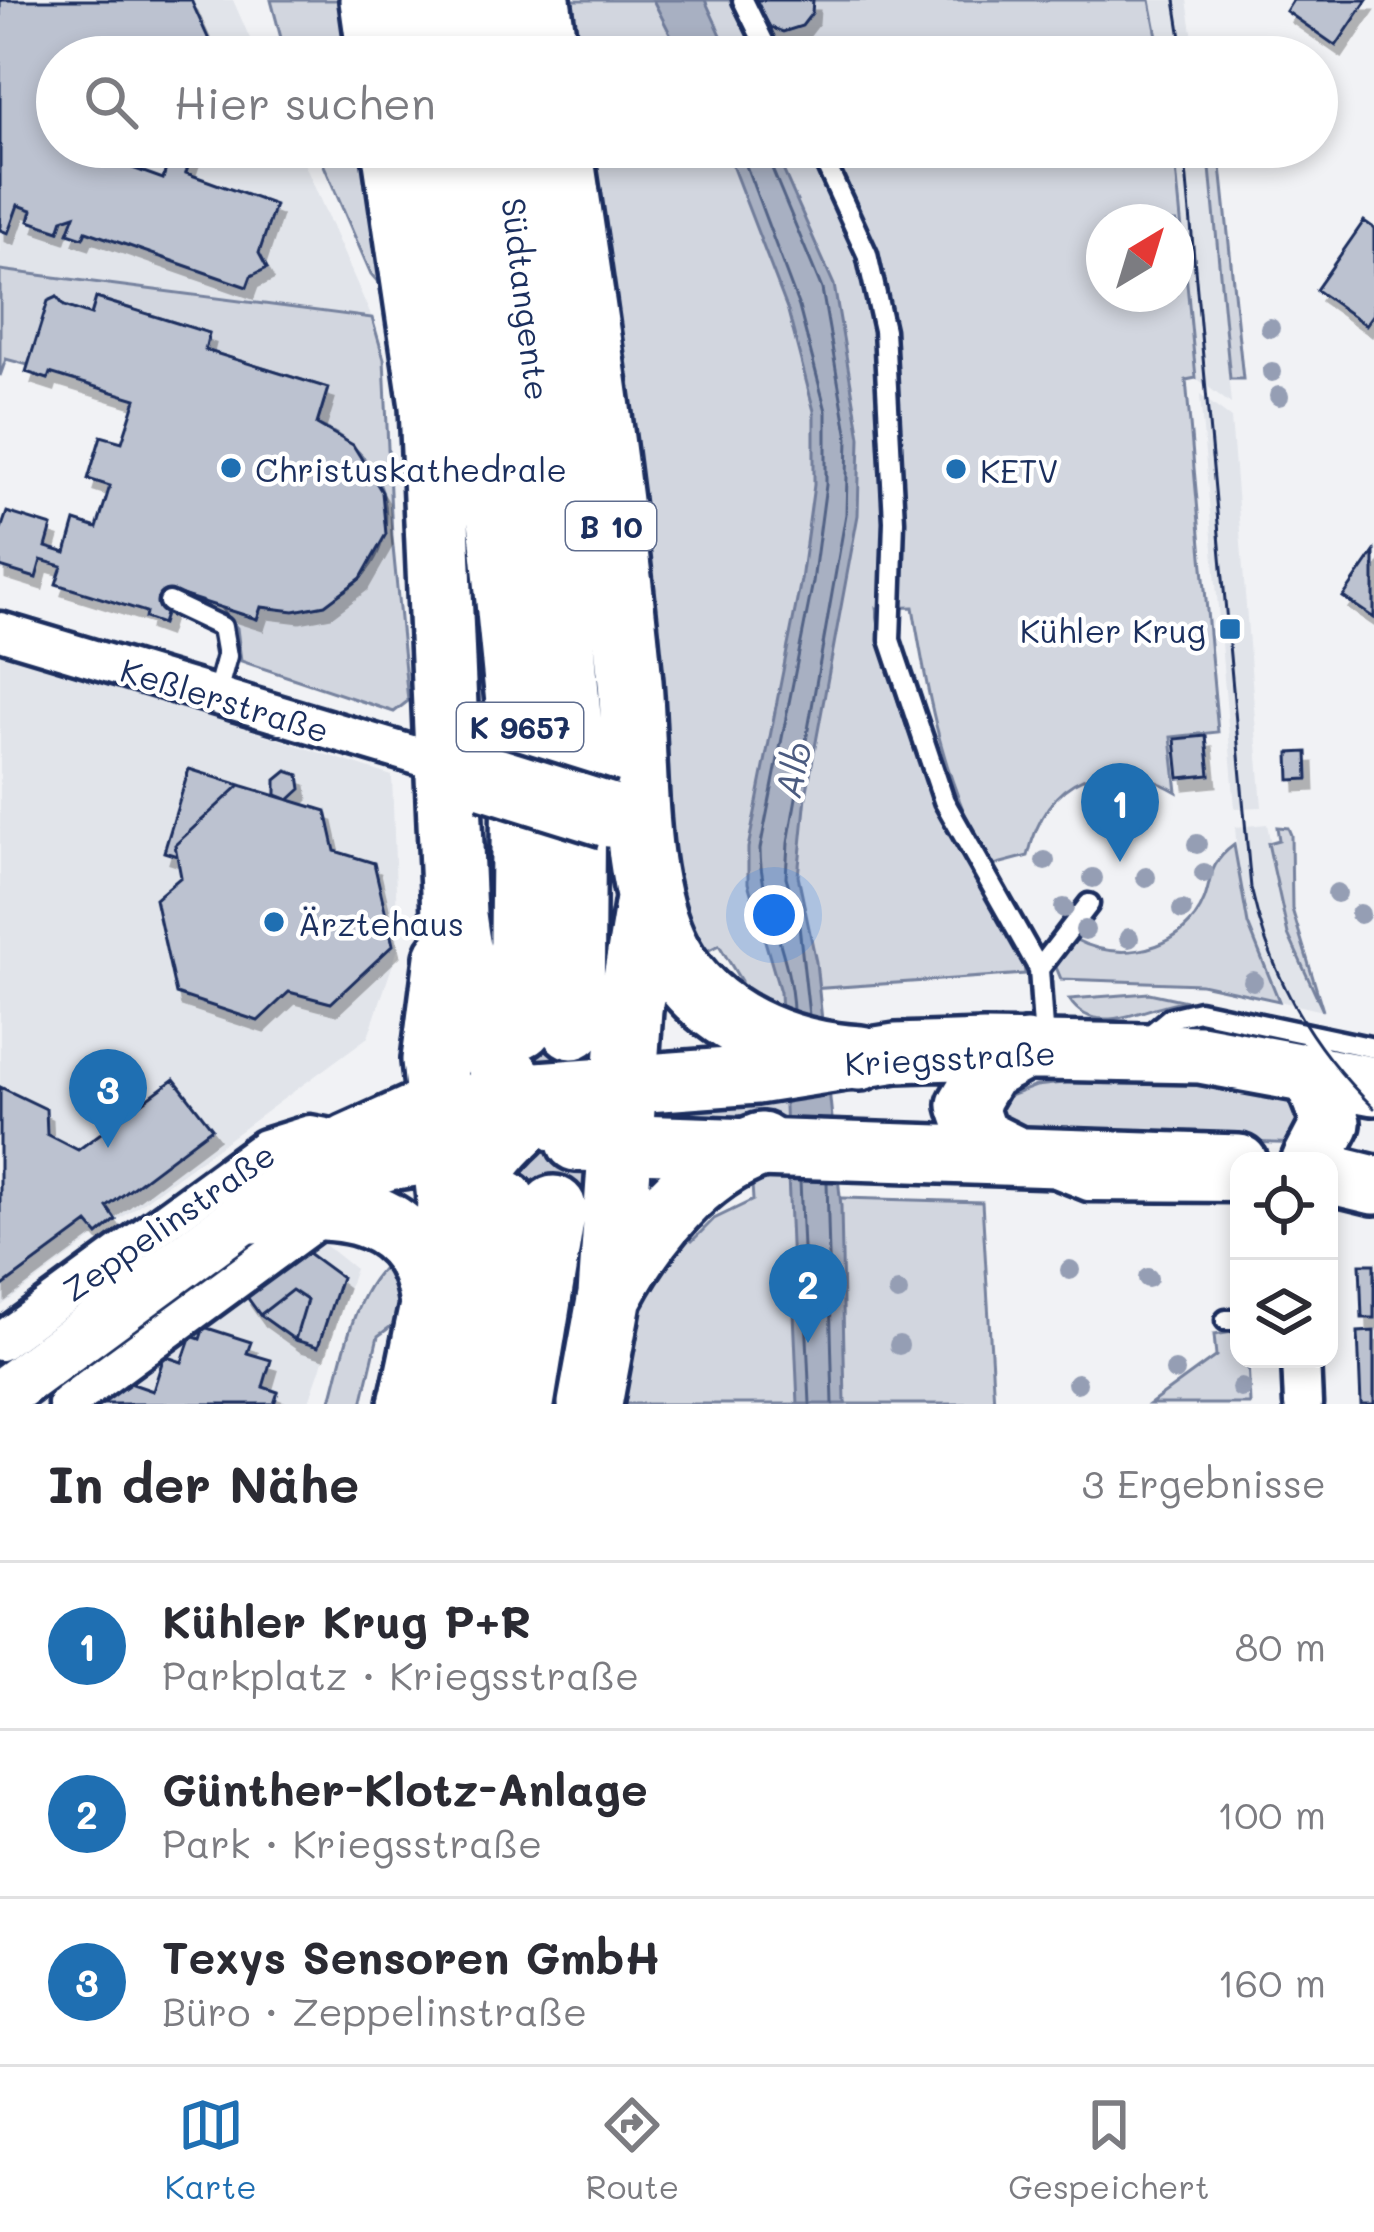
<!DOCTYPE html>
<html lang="de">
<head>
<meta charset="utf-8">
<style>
	:root { --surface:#fff; --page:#f2f2f3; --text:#2b2b33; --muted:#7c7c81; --line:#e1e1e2; --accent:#1f6fb2 }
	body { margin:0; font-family:Mali,sans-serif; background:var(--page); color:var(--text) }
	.controls { position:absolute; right:36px; bottom:36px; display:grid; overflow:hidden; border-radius:24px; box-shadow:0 6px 18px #0003 }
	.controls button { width:108px; height:108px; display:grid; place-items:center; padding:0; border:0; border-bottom:3px solid var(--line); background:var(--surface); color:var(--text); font:60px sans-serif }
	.compass { position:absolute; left:1086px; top:204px; width:108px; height:108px; border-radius:50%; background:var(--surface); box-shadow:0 6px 18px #0003; rotate:38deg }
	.you { position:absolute; left:774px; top:915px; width:42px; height:42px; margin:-30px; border:9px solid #fff; border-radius:50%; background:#1a73e8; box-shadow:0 0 0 18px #1a73e833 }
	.badge { display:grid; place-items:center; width:78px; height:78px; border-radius:50%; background:var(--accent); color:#fff; font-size:39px; font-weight:700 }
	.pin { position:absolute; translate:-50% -99px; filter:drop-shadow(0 3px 6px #0008) }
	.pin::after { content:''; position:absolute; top:63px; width:42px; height:36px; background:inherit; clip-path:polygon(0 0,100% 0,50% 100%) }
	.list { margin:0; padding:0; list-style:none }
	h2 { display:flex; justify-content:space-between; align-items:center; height:156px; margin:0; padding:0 48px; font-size:51px }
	h2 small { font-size:39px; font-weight:400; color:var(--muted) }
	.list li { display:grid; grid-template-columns:78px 1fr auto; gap:36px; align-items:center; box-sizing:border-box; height:168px; padding:0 48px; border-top:3px solid var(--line) }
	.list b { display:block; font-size:45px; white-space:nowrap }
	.list p { margin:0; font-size:39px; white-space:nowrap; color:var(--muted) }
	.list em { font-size:39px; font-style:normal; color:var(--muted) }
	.icon { flex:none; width:66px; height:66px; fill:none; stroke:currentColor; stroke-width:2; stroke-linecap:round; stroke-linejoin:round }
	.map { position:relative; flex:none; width:1374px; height:1404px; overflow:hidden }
	.search { position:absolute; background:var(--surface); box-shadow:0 6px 18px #0003; left:36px; right:36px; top:36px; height:132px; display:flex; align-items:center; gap:30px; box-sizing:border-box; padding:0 42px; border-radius:66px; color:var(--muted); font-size:45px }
	.sheet { height:660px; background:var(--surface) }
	nav { display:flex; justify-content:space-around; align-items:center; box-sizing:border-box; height:168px; border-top:3px solid var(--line); background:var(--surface); font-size:33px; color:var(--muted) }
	nav a { display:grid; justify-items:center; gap:6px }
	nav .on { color:var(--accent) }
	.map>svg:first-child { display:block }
	.built { fill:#e1e4ea }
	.green { fill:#d2d6df; stroke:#76829e; stroke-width:3; fill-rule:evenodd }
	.water { fill:#a8b0c2; stroke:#707c9a; stroke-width:3 }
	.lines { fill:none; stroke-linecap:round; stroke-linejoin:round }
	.shore { stroke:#536386; stroke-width:3 }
	.building { fill:#bcc2d0; stroke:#1b2f5e; stroke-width:3; filter:url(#shadow) }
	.highway-tunnel { stroke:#c6cbd7; stroke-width:63; stroke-dasharray:63 32; stroke-linecap:butt }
	.lane-casing { stroke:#1b2f5e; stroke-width:27 }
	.street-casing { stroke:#1b2f5e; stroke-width:45 }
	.secondary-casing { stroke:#1b2f5e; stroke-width:60 }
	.primary-casing { stroke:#1b2f5e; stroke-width:66 }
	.highway-casing { stroke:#1b2f5e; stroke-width:72 }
	.lane { stroke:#fff; stroke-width:18 }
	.street { stroke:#fff; stroke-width:36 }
	.secondary { stroke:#fff; stroke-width:51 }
	.primary { stroke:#fff; stroke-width:57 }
	.highway { stroke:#fff; stroke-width:63 }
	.tram { stroke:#1b2f5e; stroke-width:3 }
	.highway-bridge-casing { stroke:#1b2f5e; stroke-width:72; stroke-linecap:butt }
	.highway-bridge { stroke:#fff; stroke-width:63 }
	.tree { fill:#959eb4 }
	.poi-dot { fill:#1f6fb2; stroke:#fff; stroke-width:4.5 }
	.labels { text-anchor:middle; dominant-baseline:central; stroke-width:9; stroke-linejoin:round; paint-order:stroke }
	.shield { fill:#fff; stroke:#5f6d8e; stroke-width:3 }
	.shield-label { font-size:30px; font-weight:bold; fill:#1b2f5e }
	.street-label { font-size:33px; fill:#1b2f5e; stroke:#fff }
	.poi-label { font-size:33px; fill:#1b2f5e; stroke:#fff; text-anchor:start }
	.water-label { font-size:36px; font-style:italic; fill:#4c5c81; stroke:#fff }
</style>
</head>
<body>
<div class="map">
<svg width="1374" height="1404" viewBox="0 0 1374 1404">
	<defs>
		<filter id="shadow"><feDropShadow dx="6" dy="11" stdDeviation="0" flood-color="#0004"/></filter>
	</defs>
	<rect width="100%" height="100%" fill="#f1f2f5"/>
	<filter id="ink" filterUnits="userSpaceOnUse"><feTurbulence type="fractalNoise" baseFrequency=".00833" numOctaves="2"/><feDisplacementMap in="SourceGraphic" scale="24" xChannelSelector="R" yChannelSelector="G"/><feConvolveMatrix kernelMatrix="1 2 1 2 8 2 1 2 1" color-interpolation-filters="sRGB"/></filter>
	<g filter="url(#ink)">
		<!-- built -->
		<path class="built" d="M0 0H233L258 57H57V147H297L372 318 0 270Z
			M1150 0H1187L1196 57H1161Z
			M1174 147H1208L1231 404 1196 378Z
			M1200 395 1231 418 1262 807 1235 808Z
			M0 649 392 776 398 949 368 1037 0 1307Z
			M1267 824 1288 933 1323 1011 1279 1001 1257 953 1240 889 1235 827Z
			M315 1237 355 1269 308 1404H96Z"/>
		<!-- green -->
		<path class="green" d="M271 0H355L363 57H286Z
			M552 0H1150L1161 57H561Z
			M316 147H375L392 287 383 288 371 274Z
			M576 147H1174L1196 378 1186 380 1218 732 1171 737 1177 792C1107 752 1047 775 1028 856L990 866C944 784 928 699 913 607L876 608C896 738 959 851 1024 962L1025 974 811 989 808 1197 982 1202 994 1404H613L637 1281 665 1221 692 1241 714 1219 753 1200 748 1123 669 1122 670 1103 747 1099 741 981 719 945 705 952 679 941ZM1104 222H1176V294H1104Z
			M1208 147H1219L1243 379H1230Z
			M0 270 372 318 384 359 392 537 408 701 394 712 241 661 237 628 221 608 257 619 261 607C391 624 435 476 317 424L328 388 205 350 209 333 97 298 91 315 64 306 57 297 28 365 6 359 0 376Z
			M1277 827 1288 828 1291 835 1292 909 1323 1011 1288 934 1268 843 1279 840Z
			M1234 845 1248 924 1279 1001 1201 984 1061 979 1056 967 1074 939C1114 960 1166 955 1195 917 1216 888 1201 869 1234 845Z
			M1149 993 1186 1001C1149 1003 1096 1042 1069 999Z
			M1107 1078 1290 1083 1308 1144 1009 1135 991 1103 1036 1086Z
			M394 1258 405 1316 378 1336 362 1404H330C344 1356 352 1290 394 1258Z
			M1239 1331V1359H1248L1250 1404H1150L1216 1356 1214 1335Z"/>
		<!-- water -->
		<path class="water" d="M653 0H705L731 57H682Z
			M725 147H773L834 285 860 437 858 515 806 796 798 876 816 962 841 1206 845 1404H798L780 992 748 883V848L801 580 814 485V411L788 311Z"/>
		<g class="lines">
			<!-- shore -->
			<path class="shore" d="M739 147 799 307 826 411V485L813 582 760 849C760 904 791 954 793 1010
				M763 147 822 289 848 438 846 514 788 843 786 877 798 917 809 1015
				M800 1181 810 1404
				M827 1182 833 1404"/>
		</g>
		<!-- building -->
		<path class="building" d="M0 0H191L213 49 197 57H57V147H118L127 166 163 179 172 147H208L192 155 186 173 275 205 259 253 267 268 251 276 247 287 86 231 83 238 68 233 75 215 63 219 59 231 29 221 32 210 18 205 8 233 0 230Z
			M754 0H813L812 13 802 26 783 32 770 27Z
			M1293 0H1367L1336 46 1286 11Z
			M1364 221 1374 228V314L1366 325 1316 290Z
			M57 297 64 306 91 315 96 298 209 333 205 350 328 388 317 424 353 445 382 492 386 534 361 578 325 605 294 611 261 607 257 619 172 592 162 624 145 618 146 612 56 584 62 566 41 560 36 578 0 567V532L7 512 52 526 46 547 66 553 75 521 97 528 110 486 88 479 101 436 122 442 136 399 50 373 48 379 26 372 48 301Z
			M1374 552V618L1343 597Z
			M1206 736 1210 775 1179 778 1175 739Z
			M1307 752 1308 779 1290 780 1289 753Z
			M189 769 240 785 175 845 177 856 164 852Z
			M287 771 299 775 301 789 289 800 276 795V780Z
			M240 785 326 811 335 851 374 863 393 945 331 1003 289 992 258 1021 176 994 155 899 181 877 175 845Z
			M174 1079 212 1128 107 1207 116 1220 98 1235 88 1223 0 1288V1087L46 1109 47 1134 78 1150Z
			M304 1250 341 1277 318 1347 295 1340 307 1300 292 1290 260 1315 245 1294Z
			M1360 1264H1374V1318H1362Z
			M292 1290 307 1300 295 1340 260 1315Z
			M204 1327 251 1342 247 1353 271 1360 263 1387 278 1392 274 1404H99L127 1382 153 1391 164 1356 182 1362 191 1336 200 1339Z
			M1374 1331V1404H1361L1358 1332Z"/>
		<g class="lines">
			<!-- highway-tunnel -->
			<path class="highway-tunnel" d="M554 1208 572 1027"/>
			<defs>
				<path id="lane" d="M743 0 771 57
					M818 147 867 254 884 330 894 521 890 640 944 801 1039 969 1044 1043
					M169 602 222 627 227 656 216 696
					M1039 969 1089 904
					M1146 1038 1170 1018 1199 1011 1374 1048
					M1052 1177 1087 1191 1239 1192
					M1226 1320H1239"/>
				<path id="street" d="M0 631 451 766
					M0 1342 265 1148 310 1134 347 1141
					M1301 1359 1303 1404
					M67 1404 330 1211"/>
				<path id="secondary" d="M299 1194 388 1164 484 1150
					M0 1396 347 1141 418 1109 524 1092"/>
				<path id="primary" d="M1310 1070 1331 1123 1311 1161
					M524 1092 756 1075 896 1053 984 1050 1200 1054 1374 1086
					M576 1142 1239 1164
					M1012 1154 978 1137 967 1105 987 1071 1026 1050
					M1329 1174 1374 1185"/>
				<path id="highway" d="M372 0 380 57
					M430 0 438 57
					M484 0 492 57
					M538 0 546 57
					M394 147 432 406 454 915C468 1022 498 1120 621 1140
					M451 147 491 429 524 763 521 1026
					M506 147 548 464 574 777 572 1027
					M560 147C587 325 613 503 630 682 637 763 630 880 668 952 706 1022 784 1053 860 1058
					M253 1211C341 1201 425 1205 433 1315
					M447 1245 449 1199 434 1060 447 958
					M611 1294C643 1234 694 1168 761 1145
					M411 1404C435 1308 440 1197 518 1128
					M471 1404 504 1202
					M522 1404 554 1208
					M590 1404 610 1295 630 1009 648 899"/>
			</defs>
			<!-- lane casing -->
			<use href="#lane" class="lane-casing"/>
			<!-- street casing -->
			<use href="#street" class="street-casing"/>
			<!-- secondary casing -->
			<use href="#secondary" class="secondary-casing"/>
			<!-- primary casing -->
			<use href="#primary" class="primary-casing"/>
			<!-- highway casing -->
			<use href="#highway" class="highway-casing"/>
			<!-- lane -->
			<use href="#lane" class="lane"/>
			<!-- street -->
			<use href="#street" class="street"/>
			<!-- secondary -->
			<use href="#secondary" class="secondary"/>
			<!-- primary -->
			<use href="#primary" class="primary"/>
			<!-- highway -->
			<use href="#highway" class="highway"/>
			<!-- tram -->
			<path class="tram" d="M1175 0 1184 57
				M1184 147 1251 888C1271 977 1309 1045 1374 1108"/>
			<defs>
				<path id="highway-bridge" d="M486 777 608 815"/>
			</defs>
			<!-- highway-bridge casing -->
			<use href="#highway-bridge" class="highway-bridge-casing"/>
			<!-- highway-bridge -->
			<use href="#highway-bridge" class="highway-bridge"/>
		</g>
		<!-- trees -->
		<g class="tree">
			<circle cx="1270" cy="328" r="10"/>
			<circle cx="1272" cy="372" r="10"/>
			<circle cx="1279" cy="396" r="10"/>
			<circle cx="1106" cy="785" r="10"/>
			<circle cx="1117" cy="833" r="10"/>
			<circle cx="1197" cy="844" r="10"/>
			<circle cx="1045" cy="861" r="10"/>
			<circle cx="1204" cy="873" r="10"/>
			<circle cx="1146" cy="877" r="10"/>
			<circle cx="1093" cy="878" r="10"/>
			<circle cx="1337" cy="893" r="10"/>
			<circle cx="1064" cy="908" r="10"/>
			<circle cx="1182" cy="910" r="10"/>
			<circle cx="1360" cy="914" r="10"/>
			<circle cx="1085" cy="930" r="10"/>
			<circle cx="1129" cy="938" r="10"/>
			<circle cx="1253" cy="981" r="10"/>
			<circle cx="1070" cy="1270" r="10"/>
			<circle cx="1148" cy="1278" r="10"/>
			<circle cx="898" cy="1292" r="10"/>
			<circle cx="899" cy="1345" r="10"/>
			<circle cx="1175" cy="1371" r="10"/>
			<circle cx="1077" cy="1383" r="10"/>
			<circle cx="1241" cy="1388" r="10"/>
		</g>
	</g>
	<!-- markers -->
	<g class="poi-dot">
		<circle cx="231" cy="468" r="12"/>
		<circle cx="956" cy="469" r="12"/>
		<rect x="1218" y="617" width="24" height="24" rx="6"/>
		<circle cx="274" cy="922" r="12"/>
	</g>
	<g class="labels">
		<!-- shield labels -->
		<g class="shield">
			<rect x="566" y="502" width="90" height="48" rx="9"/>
			<rect x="457" y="703" width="126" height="48" rx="9"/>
		</g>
		<g class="shield-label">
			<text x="611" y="526">B 10</text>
			<text x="520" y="727">K 9657</text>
		</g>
		<!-- street labels -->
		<g class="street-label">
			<text transform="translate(527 299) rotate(83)">Südtangente</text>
			<text transform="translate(225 699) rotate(17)">Keßlerstraße</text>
			<text transform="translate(950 1057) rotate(-3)">Kriegsstraße</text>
			<text transform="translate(168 1221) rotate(-35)">Zeppelinstraße</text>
		</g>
		<!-- poi labels -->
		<g class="poi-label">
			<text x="255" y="468">Christuskathedrale</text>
			<text x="980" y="469">KETV</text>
			<text x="1206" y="629" text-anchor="end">Kühler Krug</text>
			<text x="298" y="922">Ärztehaus</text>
		</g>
		<!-- water labels -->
		<g class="water-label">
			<text transform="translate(792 769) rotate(-77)">Alb</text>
		</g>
	</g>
</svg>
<div class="controls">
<button><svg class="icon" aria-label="locate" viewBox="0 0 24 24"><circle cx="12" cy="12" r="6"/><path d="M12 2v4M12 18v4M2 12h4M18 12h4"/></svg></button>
<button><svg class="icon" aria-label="layers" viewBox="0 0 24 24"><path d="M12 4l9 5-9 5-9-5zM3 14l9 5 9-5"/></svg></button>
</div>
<svg class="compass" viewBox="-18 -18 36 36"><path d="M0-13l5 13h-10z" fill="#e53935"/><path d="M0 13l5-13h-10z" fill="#7c7c81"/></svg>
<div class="you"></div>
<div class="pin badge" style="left:1120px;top:862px">1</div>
<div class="pin badge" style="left:808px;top:1343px">2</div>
<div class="pin badge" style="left:108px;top:1148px">3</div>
<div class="search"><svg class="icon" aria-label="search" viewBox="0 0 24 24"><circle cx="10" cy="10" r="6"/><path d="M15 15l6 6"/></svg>Hier suchen</div>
</div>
<section class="sheet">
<h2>In der Nähe<small>3 Ergebnisse</small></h2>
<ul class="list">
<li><span class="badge">1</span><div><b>Kühler Krug P+R</b><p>Parkplatz · Kriegsstraße</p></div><em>80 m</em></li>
<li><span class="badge">2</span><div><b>Günther-Klotz-Anlage</b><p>Park · Kriegsstraße</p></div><em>100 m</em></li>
<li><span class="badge">3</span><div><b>Texys Sensoren GmbH</b><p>Büro · Zeppelinstraße</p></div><em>160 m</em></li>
</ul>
</section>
<nav>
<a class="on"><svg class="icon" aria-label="map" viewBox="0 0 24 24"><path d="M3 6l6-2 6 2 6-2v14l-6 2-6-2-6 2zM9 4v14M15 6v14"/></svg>Karte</a>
<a><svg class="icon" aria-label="directions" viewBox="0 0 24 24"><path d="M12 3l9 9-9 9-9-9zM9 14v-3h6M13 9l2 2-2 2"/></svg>Route</a>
<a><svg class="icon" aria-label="saved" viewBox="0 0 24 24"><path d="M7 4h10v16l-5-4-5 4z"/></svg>Gespeichert</a>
</nav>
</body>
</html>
